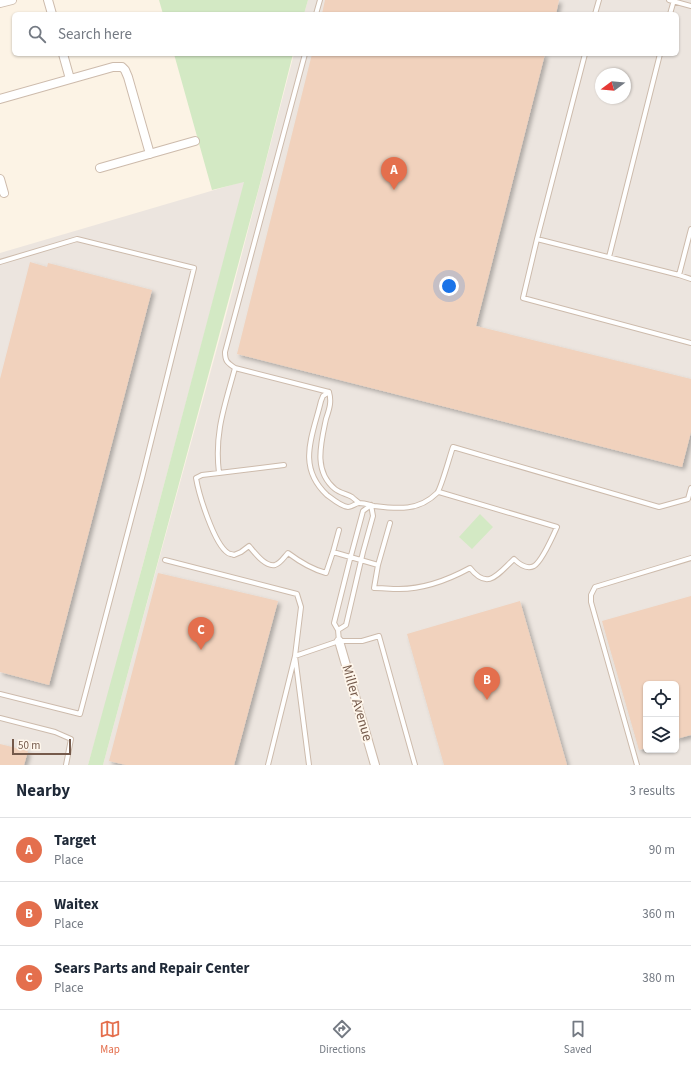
<!DOCTYPE html>
<html lang="en">
<head>
<meta charset="utf-8">
<style>
	:root { --surface:#fff; --page:#f6f6f7; --text:#1f2937; --muted:#747a83; --line:#e0e1e3; --accent:#e46f4d }
	body { margin:0; font-family:"Source Sans 3",sans-serif; background:var(--page); color:var(--text) }
	.controls { position:absolute; right:12px; bottom:12px; display:grid; overflow:hidden; border-radius:6px; box-shadow:0 1px 3px #0004 }
	.controls button { width:36px; height:36px; display:grid; place-items:center; padding:0; border:0; border-bottom:1px solid var(--line); background:var(--surface); color:var(--text); font:20px sans-serif }
	.compass { position:absolute; left:595px; top:68px; width:36px; height:36px; border-radius:50%; background:var(--surface); box-shadow:0 1px 3px #0004; rotate:254deg }
	.scale { position:absolute; left:12px; bottom:10px; width:59px; box-sizing:border-box; padding-left:4px; border:2px solid #755a4b; border-top:0; font-size:11px; line-height:14px; white-space:nowrap; color:#755a4b; -webkit-text-stroke:3px #fff7ec; paint-order:stroke }
	.you { position:absolute; left:449px; top:286px; width:14px; height:14px; margin:-10px; border:3px solid #fff; border-radius:50%; background:#1a73e8; box-shadow:0 0 0 6px #1a73e833 }
	.badge { display:grid; place-items:center; width:26px; height:26px; border-radius:50%; background:var(--accent); color:#fff; font-size:13px; font-weight:700 }
	.pin { position:absolute; translate:-50% -33px; filter:drop-shadow(0 1px 2px #0008) }
	.pin::after { content:''; position:absolute; top:21px; width:14px; height:12px; background:inherit; clip-path:polygon(0 0,100% 0,50% 100%) }
	.list { margin:0; padding:0; list-style:none }
	h2 { display:flex; justify-content:space-between; align-items:center; height:52px; margin:0; padding:0 16px; font-size:17px }
	h2 small { font-size:13px; font-weight:400; color:var(--muted) }
	.list li { display:grid; grid-template-columns:26px 1fr auto; gap:12px; align-items:center; box-sizing:border-box; height:64px; padding:0 16px; border-top:1px solid var(--line) }
	.list b { display:block; font-size:15px; white-space:nowrap }
	.list p { margin:0; font-size:13px; white-space:nowrap; color:var(--muted) }
	.list em { font-size:13px; font-style:normal; color:var(--muted) }
	.icon { flex:none; width:22px; height:22px; fill:none; stroke:currentColor; stroke-width:2; stroke-linecap:round; stroke-linejoin:round }
	.map { position:relative; flex:none; width:691px; height:765px; overflow:hidden }
	.search { position:absolute; background:var(--surface); box-shadow:0 1px 3px #0004; left:12px; right:12px; top:12px; height:44px; display:flex; align-items:center; gap:10px; box-sizing:border-box; padding:0 14px; border-radius:6px; color:var(--muted); font-size:15px }
	.sheet { height:244px; background:var(--surface) }
	nav { display:flex; justify-content:space-around; align-items:center; box-sizing:border-box; height:56px; border-top:1px solid var(--line); background:var(--surface); font-size:11px; color:var(--muted) }
	nav a { display:grid; justify-items:center; gap:2px }
	nav .on { color:var(--accent) }
	.map>svg:first-child { display:block }
	.industrial { fill:#ece5df; fill-rule:evenodd }
	.green { fill:#d3e9c4 }
	.building { fill:#f1d2bd; filter:url(#shadow) }
	.lines { fill:none; stroke-linecap:round; stroke-linejoin:round }
	.lane-casing { stroke:#cdbbac; stroke-width:6 }
	.street-casing { stroke:#cdbbac; stroke-width:10 }
	.lane { stroke:#fff; stroke-width:4 }
	.street { stroke:#fff; stroke-width:8 }
	.labels { text-anchor:middle; dominant-baseline:central; stroke-width:3.5; stroke-linejoin:round; paint-order:stroke }
	.street-label { font-size:14px; fill:#755a4b; stroke:#fff7ec }
</style>
</head>
<body>
<div class="map">
<svg width="691" height="765" viewBox="0 0 691 765">
	<defs>
		<filter id="shadow"><feDropShadow dx="3" dy="3" stdDeviation="2" flood-color="#0004"/></filter>
	</defs>
	<rect width="100%" height="100%" fill="#fcf3e5"/>
	<!-- industrial -->
	<path class="industrial" d="M308 0H691V765H103L136 643 225 319 294 54H677V14H304ZM601 74H625V98H601ZM646 684H676V750H646Z
		M245 181 107 699 88 765H0V253Z"/>
	<!-- green -->
	<path class="green" d="M159 0H308L304 14H163Z
		M174 54H293L261 180 103 765H88L143 564 244 182 212 190Z
		M480 514 493 527 472 549 459 537Z"/>
	<!-- building -->
	<path class="building" d="M325 0H559L556 14H322Z
		M312 54H545L476 326 691 379V432L682 467 237 354Z
		M30 262 47 267 48 263 152 290 49 685 0 672V379Z
		M158 573 278 601 234 765H126L109 761Z
		M691 596V735L676 739V684H646V748L639 750 602 621Z
		M520 601 567 765H444L407 634Z
		M0 744 28 751 24 765H0Z"/>
	<g class="lines">
		<defs>
			<path id="lane" d="M669 0 691 6
				M316 14 320 0
				M595 14 599 0
				M670 14 674 0
				M305 54 225 352C225 362 228 363 235 368L329 392
				M585 54 537 239 679 275
				M691 229 679 275 691 279
				M537 239 523 298 691 343
				M609 257 660 54
				M0 262 77 239 194 268 142 478 80 714 0 694
				M235 368C225 405 214 433 219 473L202 475 196 478C199 495 214 544 228 553 229 554 232 554 234 555L241 552 249 546C255 553 265 567 275 565 281 563 284 557 288 553 300 562 311 569 326 573L333 552 378 565 374 588C382 588 390 589 399 589 424 589 448 580 470 568 488 591 498 574 514 559 519 564 526 570 534 566 541 562 553 536 557 527L439 492
				M329 392 323 396 321 401C313 435 296 466 327 495 331 498 342 507 348 507 352 507 356 503 359 503 364 503 370 505 374 506 398 509 419 511 437 493 441 489 450 455 453 447L659 507 688 499 691 488
				M329 392C332 402 329 410 326 419 321 443 313 471 335 489 340 493 347 494 352 497 354 499 357 501 359 503
				M219 473 284 465
				M333 552 339 530
				M165 560 297 594 301 607 295 656 309 765
				M378 565 390 523
				M338 630 346 625 363 552 373 516 371 505
				M339 641 338 630 334 623 349 563 363 511 371 505
				M0 718 55 732 71 739 66 765
				M268 765 295 656 339 641H362L379 636 415 765
				M637 765 591 602V595L595 587 691 558"/>
			<path id="street" d="M48 0 52 14
				M0 3 12 0
				M63 54 70 79
				M0 99 113 67H122L125 70 128 77 150 154
				M100 168 195 141
				M0 179 4 193
				M339 641 375 765"/>
		</defs>
		<!-- lane casing -->
		<use href="#lane" class="lane-casing"/>
		<!-- street casing -->
		<use href="#street" class="street-casing"/>
		<!-- lane -->
		<use href="#lane" class="lane"/>
		<!-- street -->
		<use href="#street" class="street"/>
	</g>
	<g class="labels">
		<!-- street labels -->
		<g class="street-label">
			<text transform="translate(357 703) rotate(74)">Miller Avenue</text>
		</g>
	</g>
</svg>
<div class="controls">
<button><svg class="icon" aria-label="locate" viewBox="0 0 24 24"><circle cx="12" cy="12" r="6"/><path d="M12 2v4M12 18v4M2 12h4M18 12h4"/></svg></button>
<button><svg class="icon" aria-label="layers" viewBox="0 0 24 24"><path d="M12 4l9 5-9 5-9-5zM3 14l9 5 9-5"/></svg></button>
</div>
<svg class="compass" viewBox="-18 -18 36 36"><path d="M0-13l5 13h-10z" fill="#e53935"/><path d="M0 13l5-13h-10z" fill="#747a83"/></svg>
<div class="scale">50 m</div>
<div class="you"></div>
<div class="pin badge" style="left:394px;top:190px">A</div>
<div class="pin badge" style="left:487px;top:700px">B</div>
<div class="pin badge" style="left:201px;top:650px">C</div>
<div class="search"><svg class="icon" aria-label="search" viewBox="0 0 24 24"><circle cx="10" cy="10" r="6"/><path d="M15 15l6 6"/></svg>Search here</div>
</div>
<section class="sheet">
<h2>Nearby<small>3 results</small></h2>
<ul class="list">
<li><span class="badge">A</span><div><b>Target</b><p>Place</p></div><em>90 m</em></li>
<li><span class="badge">B</span><div><b>Waitex</b><p>Place</p></div><em>360 m</em></li>
<li><span class="badge">C</span><div><b>Sears Parts and Repair Center</b><p>Place</p></div><em>380 m</em></li>
</ul>
</section>
<nav>
<a class="on"><svg class="icon" aria-label="map" viewBox="0 0 24 24"><path d="M3 6l6-2 6 2 6-2v14l-6 2-6-2-6 2zM9 4v14M15 6v14"/></svg>Map</a>
<a><svg class="icon" aria-label="directions" viewBox="0 0 24 24"><path d="M12 3l9 9-9 9-9-9zM9 14v-3h6M13 9l2 2-2 2"/></svg>Directions</a>
<a><svg class="icon" aria-label="saved" viewBox="0 0 24 24"><path d="M7 4h10v16l-5-4-5 4z"/></svg>Saved</a>
</nav>
</body>
</html>
